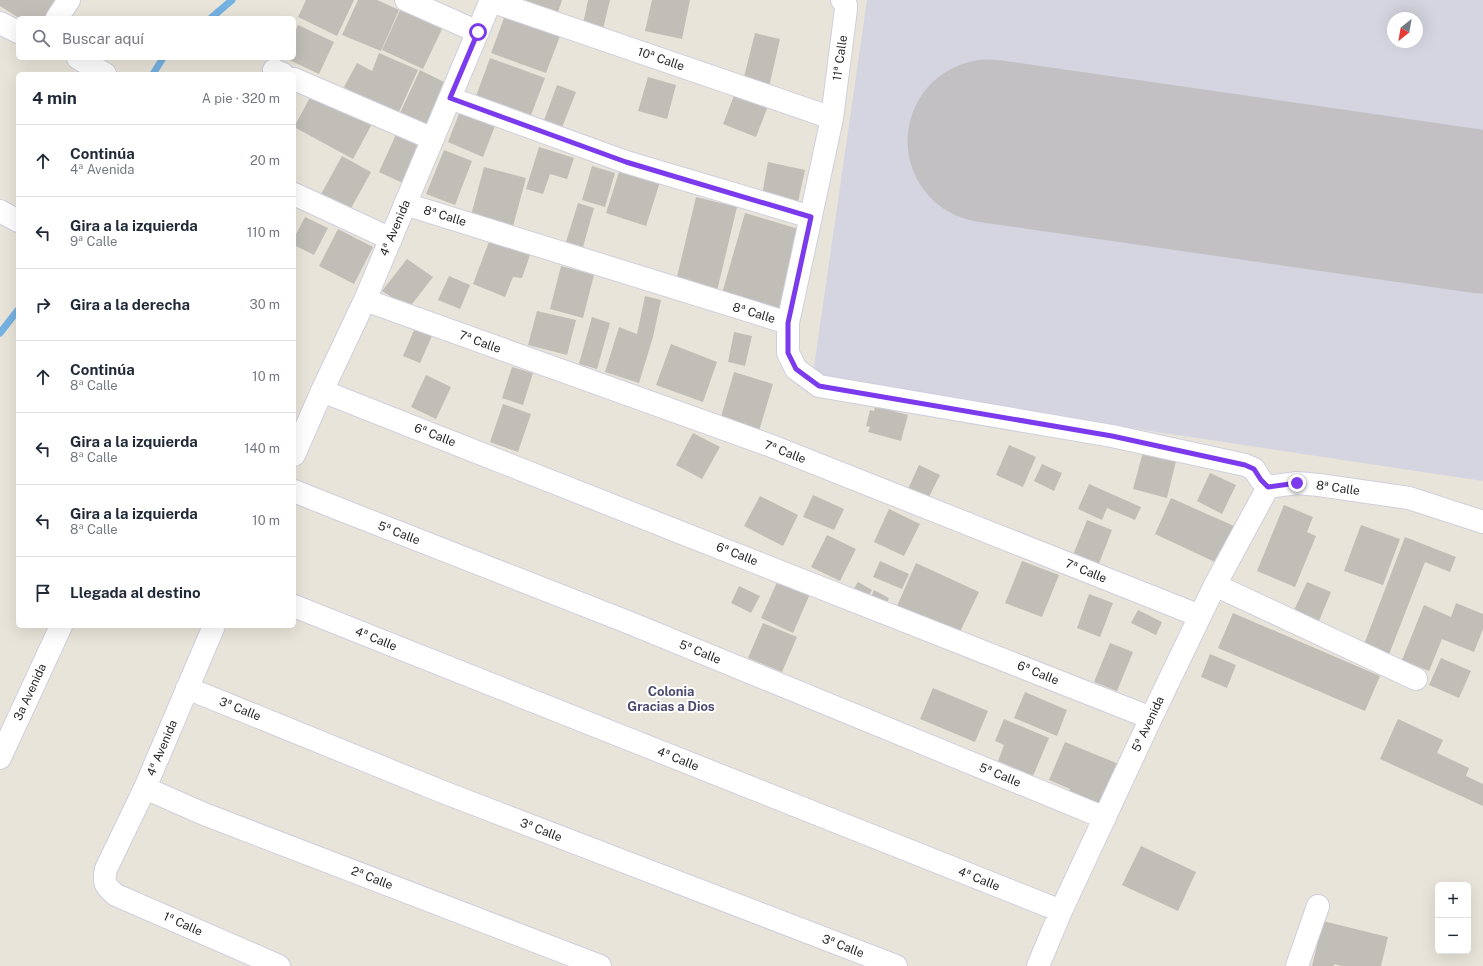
<!DOCTYPE html>
<html lang="es">
<head>
<meta charset="utf-8">
<style>
	:root { --surface:#fff; --page:#f2f2f3; --text:#1f2937; --muted:#747a83; --line:#e0e1e3 }
	body { margin:0; font-family:"Public Sans",sans-serif; background:var(--page); color:var(--text) }
	.controls { position:absolute; right:12px; bottom:12px; display:grid; overflow:hidden; border-radius:6px; box-shadow:0 4px 16px #0002 }
	.controls button { width:36px; height:36px; display:grid; place-items:center; padding:0; border:0; border-bottom:1px solid var(--line); background:var(--surface); color:var(--text); font:20px sans-serif }
	.compass { position:absolute; left:1387px; top:12px; width:36px; height:36px; border-radius:50%; background:var(--surface); box-shadow:0 4px 16px #0002; rotate:211deg }
	.stop { position:absolute; width:12px; height:12px; margin:-9px; border:3px solid #7c3aed; border-radius:50%; background:#fff }
	.stop.end { background:#7c3aed; border-color:#fff; box-shadow:0 1px 4px #0008 }
	.list { margin:0; padding:0; list-style:none }
	h2 { display:flex; justify-content:space-between; align-items:center; height:52px; margin:0; padding:0 16px; font-size:17px }
	h2 small { font-size:13px; font-weight:400; color:var(--muted) }
	.list li { display:grid; grid-template-columns:26px 1fr auto; gap:12px; align-items:center; box-sizing:border-box; height:72px; padding:0 16px; border-top:1px solid var(--line) }
	.list b { display:block; font-size:15px; white-space:nowrap }
	.list p { margin:0; font-size:13px; white-space:nowrap; color:var(--muted) }
	.list em { font-size:13px; font-style:normal; color:var(--muted) }
	.icon { flex:none; width:22px; height:22px; fill:none; stroke:currentColor; stroke-width:2; stroke-linecap:round; stroke-linejoin:round }
	.map { position:relative; flex:none; width:1483px; height:966px; overflow:hidden }
	.search { position:absolute; background:var(--surface); box-shadow:0 4px 16px #0002; left:16px; top:16px; width:280px; height:44px; display:flex; align-items:center; gap:10px; box-sizing:border-box; padding:0 14px; border-radius:6px; color:var(--muted); font-size:15px }
	.panel { position:absolute; background:var(--surface); box-shadow:0 4px 16px #0002; left:16px; top:72px; width:280px; height:556px; border-radius:6px }
	.map>svg:first-child { display:block }
	.airport { fill:#d5d5e1; fill-rule:evenodd }
	.lines { fill:none; stroke-linecap:round; stroke-linejoin:round }
	.stream { stroke:#75b1e1; stroke-width:7 }
	.runway { stroke:#c3c0c4; stroke-width:163 }
	.building { fill:#c0beb6 }
	.minor-casing { stroke:#cfcfde; stroke-width:24 }
	.minor { stroke:#fff; stroke-width:22 }
	.route { stroke:#7c3aed; stroke-width:5 }
	.labels { text-anchor:middle; dominant-baseline:central; stroke-width:4; stroke-linejoin:round; paint-order:stroke }
	.street-label { font-size:12px; fill:#272727; stroke:#fff }
	.neighbourhood-label { font-size:13px; font-weight:bold; fill:#4c4c72; stroke:#fff }
</style>
</head>
<body>
<div class="map">
<svg width="1483" height="966" viewBox="0 0 1483 966">
	<rect width="100%" height="100%" fill="#e8e4d9"/>
	<!-- airport -->
	<path class="airport" d="M867 0H1483V481L819 381 814 367ZM1393 18H1417V42H1393Z"/>
	<g class="lines">
		<!-- stream -->
		<path class="stream" d="M211 18 232 0
			M153 74 163 58
			M0 333 18 310"/>
		<!-- runway -->
		<path class="runway" d="M989 141 1483 212"/>
	</g>
	<!-- building -->
	<path class="building" d="M0 0H59L49 18H19L0 6Z
		M306 0H354L337 36 298 17Z
		M358 0H377L399 10 381 51 342 35Z
		M525 0H562L558 12Z
		M588 0H610L603 29 583 24Z
		M652 0H690L682 39 645 31Z
		M401 8 443 27 423 69 382 50Z
		M507 10 562 31 546 73 491 53Z
		M298 25 334 42 319 74 285 58H294V34Z
		M755 33 780 39 769 87 743 81Z
		M379 53 418 70 398 114 360 97 344 87 357 63 372 71Z
		M490 58 545 78 530 118 475 99Z
		M420 70 446 83 425 128 399 115Z
		M648 77 676 85 667 119 638 111Z
		M557 85 576 92 561 130 543 123Z
		M313 92 372 124 353 159 294 127Z
		M735 93 768 106 756 137 723 124Z
		M460 111 495 126 483 157 448 142Z
		M398 130 427 144 407 185 379 172Z
		M539 147 574 158 567 179 550 174 543 194 526 189Z
		M444 150 472 161 455 205 426 194Z
		M342 156 371 172 349 212 320 196Z
		M768 162 805 170 798 202 762 195Z
		M592 166 615 173 605 207 582 200Z
		M484 167 526 178 512 230 470 219Z
		M620 169 660 182 646 226 606 213Z
		M696 197 737 207 717 291 676 281Z
		M578 203 594 208 583 247 566 242Z
		M745 213 802 230 778 314 721 297Z
		M305 217 328 228 314 255 294 245V238Z
		M338 229 373 247 354 284 319 266Z
		M490 239 530 255 522 278 513 277 505 297 473 284Z
		M407 259 433 277 409 308 382 291Z
		M561 266 594 275 583 318 550 309Z
		M449 276 470 285 460 309 438 300Z
		M645 296 661 300 653 337 639 383 605 372 619 327 637 334Z
		M537 311 576 320 567 355 528 345Z
		M592 317 610 323 597 369 579 364Z
		M415 328 432 336 420 363 403 356Z
		M734 332 752 336 745 366 728 362Z
		M671 344 717 362 703 402 656 385Z
		M512 367 533 373 523 405 502 398Z
		M734 372 773 384 759 431 720 420Z
		M426 375 451 387 436 419 411 407Z
		M503 404 531 414 518 452 490 442Z
		M875 406 908 415 901 441 868 432 870 427 866 426 870 410 874 411Z
		M693 433 720 447 702 479 676 465Z
		M1009 445 1036 457 1023 487 996 475Z
		M1143 452 1176 461 1167 498 1133 489Z
		M1042 464 1062 473 1054 491 1034 481Z
		M919 465 940 475 928 499 908 489Z
		M1210 473 1236 485 1222 514 1197 501Z
		M1089 484 1141 507 1135 520 1107 508 1102 520 1078 509Z
		M813 495 844 509 834 530 803 517Z
		M760 496 798 515 783 546 744 526Z
		M1171 498 1234 526 1217 563 1155 534Z
		M1284 505 1313 517 1307 532 1316 536 1295 587 1257 571Z
		M889 509 920 524 904 556 874 542Z
		M1087 520 1112 530 1098 566 1073 555Z
		M1361 525 1400 539 1383 585 1344 571Z
		M827 535 856 549 840 581 811 567Z
		M1405 537 1456 557 1450 572 1425 562 1388 657 1363 647Z
		M880 561 909 574 902 589 873 577Z
		M1022 561 1059 575 1042 617 1005 603Z
		M916 563 979 592 959 634 897 606Z
		M778 580 810 594 793 633 761 618Z
		M858 582 872 590 868 597 853 590Z
		M1307 582 1331 592 1316 628 1291 617Z
		M739 586 760 596 751 613 731 603Z
		M874 590 889 598 885 606 870 599Z
		M1089 594 1113 603 1100 637 1077 628Z
		M1456 603 1483 614V629L1474 652 1442 639 1429 671 1402 660 1424 605 1451 617Z
		M1138 610 1162 622 1156 635 1131 623Z
		M1233 613 1380 676 1365 711 1218 648Z
		M763 623 797 637 782 672 748 658Z
		M1110 643 1133 652 1117 691 1094 682Z
		M1210 654 1236 665 1227 688 1201 677Z
		M1441 658 1471 671 1459 698 1429 685Z
		M933 688 988 711 975 742 920 719Z
		M1025 692 1067 710 1057 736 1014 718Z
		M1004 719 1049 738 1033 776 998 761 1004 745 995 741Z
		M1398 719 1443 740 1437 753 1469 768 1466 776 1483 784V806L1380 759Z
		M1065 742 1121 765 1101 810 1067 796 1070 789 1049 780Z
		M1141 846 1196 872 1178 911 1122 885Z
		M1323 921 1388 937 1381 966H1341L1334 964V966H1312Z"/>
	<g class="lines">
		<defs>
			<path id="minor" d="M406 0 478 32
				M842 0 846 5V9L832 118 788 323V353L796 369 819 386 1112 436 1245 465 1254 469 1261 480 1268 487 1297 483 1319 485 1409 498 1483 522
				M491 1 832 118
				M57 18 69 0
				M0 23 18 32
				M78 58 105 74
				M274 70 283 74
				M294 79 433 139
				M450 98 626 162 811 217
				M294 194 391 239
				M405 204 788 323
				M0 211 18 221
				M365 300 769 445 1200 616
				M322 391 1151 718
				M294 455 322 391 365 300 491 0
				M294 491 334 507 630 623 1105 818
				M1215 585 1416 679
				M294 606 1061 911
				M214 626 145 788 106 869C103 883 105 886 116 895L279 966
				M187 688 443 792 896 966
				M0 758 61 626
				M145 788 204 814 600 966
				M1038 966 1061 911 1151 718 1215 585 1268 487
				M1297 966 1318 906"/>
		</defs>
		<!-- minor casing -->
		<use href="#minor" class="minor-casing"/>
		<!-- minor -->
		<use href="#minor" class="minor"/>
	</g>
	<g class="lines">
		<!-- route -->
		<path class="route" d="M478 32 450 98 626 162 811 217 788 323V353L796 369 819 386 1112 436 1245 465 1254 469 1261 480 1268 487 1297 483"/>
	</g>
	<g class="labels">
		<!-- street labels -->
		<g class="street-label">
			<text transform="translate(840 58) rotate(-82)">11ª Calle</text>
			<text transform="translate(661 59) rotate(19)">10ª Calle</text>
			<text transform="translate(445 216) rotate(17)">8ª Calle</text>
			<text transform="translate(395 228) rotate(-67)">4ª Avenida</text>
			<text transform="translate(754 313) rotate(17)">8ª Calle</text>
			<text transform="translate(480 342) rotate(20)">7ª Calle</text>
			<text transform="translate(435 435) rotate(21)">6ª Calle</text>
			<text transform="translate(785 452) rotate(21)">7ª Calle</text>
			<text transform="translate(1338 488) rotate(8)">8ª Calle</text>
			<text transform="translate(399 533) rotate(21)">5ª Calle</text>
			<text transform="translate(737 554) rotate(21)">6ª Calle</text>
			<text transform="translate(1086 571) rotate(22)">7ª Calle</text>
			<text transform="translate(376 639) rotate(22)">4ª Calle</text>
			<text transform="translate(700 652) rotate(22)">5ª Calle</text>
			<text transform="translate(1038 673) rotate(22)">6ª Calle</text>
			<text transform="translate(30 692) rotate(-65)">3a Avenida</text>
			<text transform="translate(240 709) rotate(22)">3ª Calle</text>
			<text transform="translate(1148 724) rotate(-65)">5ª Avenida</text>
			<text transform="translate(162 748) rotate(-67)">4ª Avenida</text>
			<text transform="translate(678 759) rotate(22)">4ª Calle</text>
			<text transform="translate(1000 775) rotate(22)">5ª Calle</text>
			<text transform="translate(541 830) rotate(21)">3ª Calle</text>
			<text transform="translate(372 878) rotate(21)">2ª Calle</text>
			<text transform="translate(979 879) rotate(22)">4ª Calle</text>
			<text transform="translate(183 924) rotate(24)">1ª Calle</text>
			<text transform="translate(843 946) rotate(21)">3ª Calle</text>
		</g>
		<!-- neighbourhood labels -->
		<g class="neighbourhood-label">
			<text x="671" y="691">Colonia<tspan x="671" dy="15">Gracias a Dios</tspan></text>
		</g>
	</g>
</svg>
<div class="controls">
<button>+</button>
<button>−</button>
</div>
<svg class="compass" viewBox="-18 -18 36 36"><path d="M0-13l5 13h-10z" fill="#e53935"/><path d="M0 13l5-13h-10z" fill="#747a83"/></svg>
<div class="stop" style="left:478px;top:32px"></div>
<div class="stop end" style="left:1297px;top:483px"></div>
<div class="search"><svg class="icon" aria-label="search" viewBox="0 0 24 24"><circle cx="10" cy="10" r="6"/><path d="M15 15l6 6"/></svg>Buscar aquí</div>
<section class="panel">
<h2>4 min<small>A pie · 320 m</small></h2>
<ul class="list">
<li><svg class="icon" aria-label="ahead" viewBox="0 0 24 24"><path d="M12 20V5M6 11l6-6 6 6"/></svg><div><b>Continúa</b><p>4ª Avenida</p></div><em>20 m</em></li>
<li><svg class="icon" aria-label="left" viewBox="0 0 24 24"><path d="M17 20v-9H6M10 6l-5 5 5 5"/></svg><div><b>Gira a la izquierda</b><p>9ª Calle</p></div><em>110 m</em></li>
<li><svg class="icon" aria-label="right" viewBox="0 0 24 24"><path d="M7 20v-9h11M14 6l5 5-5 5"/></svg><div><b>Gira a la derecha</b></div><em>30 m</em></li>
<li><svg class="icon" aria-label="ahead" viewBox="0 0 24 24"><path d="M12 20V5M6 11l6-6 6 6"/></svg><div><b>Continúa</b><p>8ª Calle</p></div><em>10 m</em></li>
<li><svg class="icon" aria-label="left" viewBox="0 0 24 24"><path d="M17 20v-9H6M10 6l-5 5 5 5"/></svg><div><b>Gira a la izquierda</b><p>8ª Calle</p></div><em>140 m</em></li>
<li><svg class="icon" aria-label="left" viewBox="0 0 24 24"><path d="M17 20v-9H6M10 6l-5 5 5 5"/></svg><div><b>Gira a la izquierda</b><p>8ª Calle</p></div><em>10 m</em></li>
<li><svg class="icon" aria-label="arrive" viewBox="0 0 24 24"><path d="M6 21V4h12l-3 4 3 4H6"/></svg><div><b>Llegada al destino</b></div></li>
</ul>
</section>
</div>
</body>
</html>
